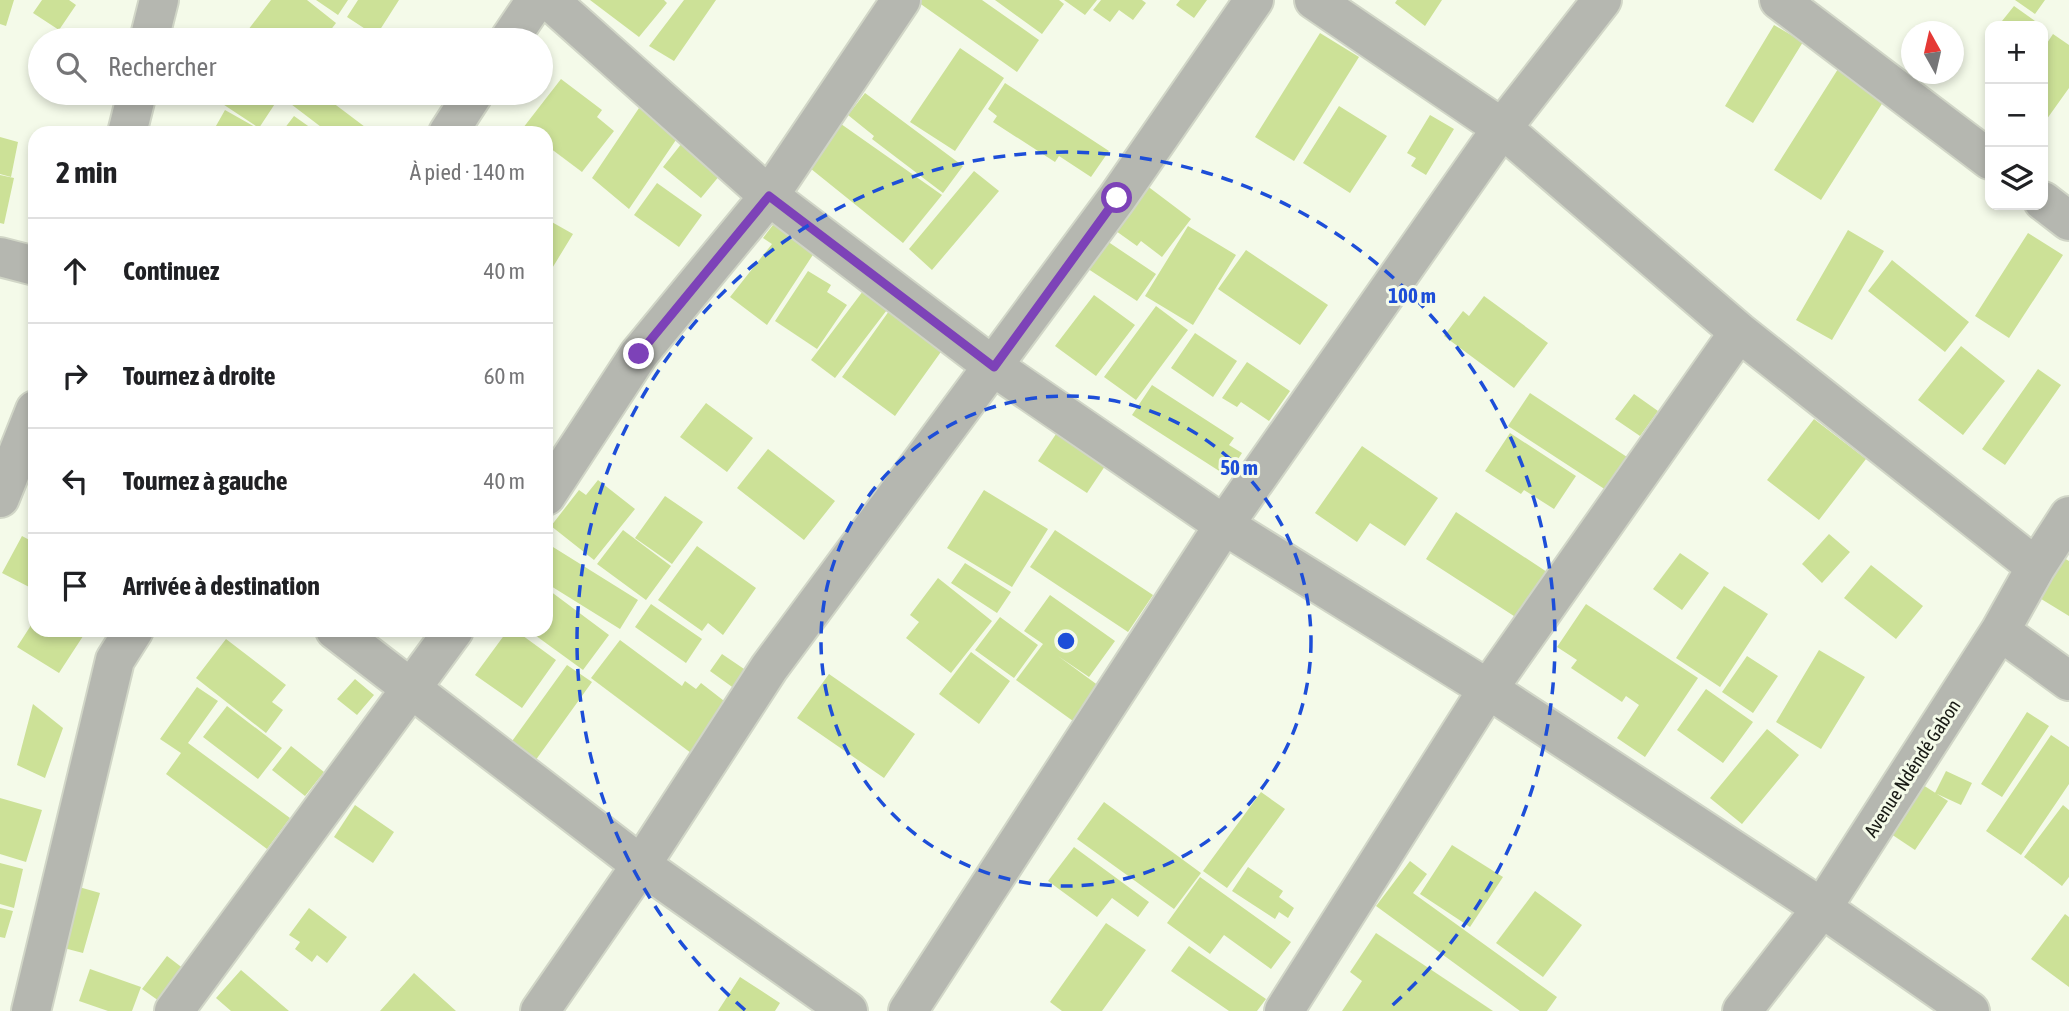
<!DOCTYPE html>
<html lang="fr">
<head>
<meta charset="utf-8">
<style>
	:root { --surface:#fff; --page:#f2f2f2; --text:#202124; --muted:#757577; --line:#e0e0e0 }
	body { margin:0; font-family:"Asap Condensed",sans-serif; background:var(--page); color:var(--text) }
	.controls { position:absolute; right:21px; top:21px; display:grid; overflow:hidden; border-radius:14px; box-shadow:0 4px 10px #0003 }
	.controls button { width:63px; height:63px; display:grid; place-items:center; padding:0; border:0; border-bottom:2px solid var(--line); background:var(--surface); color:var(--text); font:35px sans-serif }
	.compass { position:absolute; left:1901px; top:21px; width:63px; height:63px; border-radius:50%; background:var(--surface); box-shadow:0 4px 10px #0003; rotate:352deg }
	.stop { position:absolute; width:21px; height:21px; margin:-16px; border:5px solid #7d42b8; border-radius:50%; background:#fff }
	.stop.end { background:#7d42b8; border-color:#fff; box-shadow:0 2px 7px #0008 }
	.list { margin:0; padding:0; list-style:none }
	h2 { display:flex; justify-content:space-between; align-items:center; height:91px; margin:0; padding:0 28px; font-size:30px }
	h2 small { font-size:23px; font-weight:400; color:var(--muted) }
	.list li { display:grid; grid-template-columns:46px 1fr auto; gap:21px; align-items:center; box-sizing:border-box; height:105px; padding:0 28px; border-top:2px solid var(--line) }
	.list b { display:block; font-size:26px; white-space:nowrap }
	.list em { font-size:23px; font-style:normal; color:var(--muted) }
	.icon { flex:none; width:38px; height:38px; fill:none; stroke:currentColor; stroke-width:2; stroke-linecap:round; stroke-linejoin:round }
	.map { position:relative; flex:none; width:2069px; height:1011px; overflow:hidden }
	.search { position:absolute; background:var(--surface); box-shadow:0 4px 10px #0003; left:28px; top:28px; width:525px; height:77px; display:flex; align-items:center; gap:18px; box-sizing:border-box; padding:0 24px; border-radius:38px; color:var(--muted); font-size:26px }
	.panel { position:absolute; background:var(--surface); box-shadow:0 4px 10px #0003; left:28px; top:126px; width:525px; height:511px; border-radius:21px }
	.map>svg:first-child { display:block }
	.building { fill:#cce197 }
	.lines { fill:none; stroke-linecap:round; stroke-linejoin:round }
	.minor-casing { stroke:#d1d6c7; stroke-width:42 }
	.minor { stroke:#b5b7b0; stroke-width:38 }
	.route { stroke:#7d42b8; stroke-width:9 }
	.ring { fill:none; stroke:#1d4ed8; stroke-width:3.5; stroke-dasharray:12 9 }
	.labels { text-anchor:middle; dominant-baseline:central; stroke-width:6; stroke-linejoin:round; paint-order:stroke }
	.street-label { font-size:19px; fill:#181a14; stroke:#f4fae9 }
	.centre { fill:#1d4ed8; stroke:#f4fae9; stroke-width:3.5 }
	.ring-label { font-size:21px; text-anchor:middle; font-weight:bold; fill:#1d4ed8; stroke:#f4fae9; stroke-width:6; stroke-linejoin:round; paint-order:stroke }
</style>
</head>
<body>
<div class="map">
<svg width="2069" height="1011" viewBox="0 0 2069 1011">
	<rect width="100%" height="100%" fill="#f4fae9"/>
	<!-- building -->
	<path class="building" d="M0 0H14L6 26 0 24Z
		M42 0H69L76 5 59 30 33 13Z
		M271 0H307L336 23 323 40H261L248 30Z
		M316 0H348L338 15Z
		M358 0H399L376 36 347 17Z
		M590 0H664L667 3 639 37Z
		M684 0H716L674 61 649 46Z
		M915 0H982L1039 40 1017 72Z
		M995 0H1059L1064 4 1042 34Z
		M1064 0H1097L1085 15Z
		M1101 0H1142L1146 3 1133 20 1119 10 1110 22 1093 10Z
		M1180 0H1207L1194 18 1176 5Z
		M1397 0H1442L1425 26 1395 3Z
		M2015 0H2045L2035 14Z
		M2014 6 2035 21 2031 26H1998Z
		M1774 25 1803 42 1753 123 1725 106Z
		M1320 33 1359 57 1294 161 1255 137Z
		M2053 34 2069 45V88L2044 123 2043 49Z
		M960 48 1004 78 955 151 910 122Z
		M1838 69 1885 99 1821 200 1774 170Z
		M561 79 602 110 597 117 614 131 582 172 546 145V133H530L523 128Z
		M1005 83 1109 151 1091 177 1059 156 1055 162 993 122 997 116 988 109Z
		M206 93H282L259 128Z
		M287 93H320L373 133H329L283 98Z
		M865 93 963 166 943 193 872 139 874 136 848 115Z
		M1339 106 1387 136 1350 193 1303 163Z
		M639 108 680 134 629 209 592 178Z
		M225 110 266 133H212Z
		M824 112 942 195 903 243 795 156Z
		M1430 115 1454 129 1426 175 1411 166 1416 158 1407 153Z
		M294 116 318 133H281Z
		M0 137 18 142 11 177 0 174Z
		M686 138 725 169 701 198 663 167Z
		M974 171 999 191 932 270 909 249Z
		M0 175 14 178 4 224 0 223Z
		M1142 182 1191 219 1162 257 1141 241 1137 246 1109 226Z
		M657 183 702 215 679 247 634 215Z
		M782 213 820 244 767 325 730 297 772 244 763 238Z
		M550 221 573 234 548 275 546 274V227Z
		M1188 226 1236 255 1193 325 1145 296Z
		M1848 230 1884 251 1832 340 1796 320Z
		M2028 233 2063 255 2009 338 1975 316Z
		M1098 235 1156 274 1137 301 1079 263Z
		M1246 250 1328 305 1300 345 1218 289Z
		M1892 260 1969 322 1945 352 1868 291Z
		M808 271 831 285 827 292 847 305 817 349 775 321Z
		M866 287 890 306 835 378 811 360Z
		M1094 295 1135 325 1096 376 1055 346Z
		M1484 296 1548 343 1514 388 1444 336 1463 311 1469 316Z
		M1156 306 1188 330 1136 400 1104 377Z
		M889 311 943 349 895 416 842 377Z
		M1195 333 1237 361 1213 397 1171 368Z
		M1961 346 2005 381 1963 435 1918 400Z
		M1247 362 1290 391 1269 421 1241 402 1237 407 1222 398Z
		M2038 369 2061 385 2005 465 1982 449Z
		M1152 385 1234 438 1229 445 1242 453 1227 476 1132 415Z
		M1530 393 1627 457 1606 490 1508 426Z
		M1634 394 1658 411 1640 436 1615 419Z
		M706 403 753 438 727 472 680 437Z
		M1814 419 1866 459 1819 520 1767 480Z
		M1062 425 1111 457 1087 493 1038 461Z
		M1510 433 1576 476 1554 509 1524 490 1521 494 1485 471Z
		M1362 446 1438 498 1405 546 1370 523 1357 542 1315 513Z
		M768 449 835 501 804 540 737 488Z
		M598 480 635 509 594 560 551 526 579 490 586 495Z
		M984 490 1048 529 1012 587 947 548Z
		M665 496 703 522 672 564 635 538Z
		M1456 512 1547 572 1517 618 1426 559Z
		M623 530 671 566 646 600 597 564Z
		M1055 530 1153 595 1128 632 1030 567Z
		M1829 534 1850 552 1822 583 1802 564Z
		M22 536 35 543V590L2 573Z
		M697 546 756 588 723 635 708 623 702 631 658 600Z
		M553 547 638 600 620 629 546 583V558Z
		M1680 553 1709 573 1682 610 1653 589Z
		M2059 555 2069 561V616L2033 594Z
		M965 563 1011 592 997 613 951 583Z
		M1871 565 1923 606 1896 639 1844 598Z
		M938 578 992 621 951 673 906 638 919 622 910 615Z
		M1724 586 1768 614 1720 687 1676 658Z
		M546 588 609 635 583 670 528 630H546Z
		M1050 595 1115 641 1089 677 1058 656 1099 686 1073 721 1016 680 1043 644 1024 631Z
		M651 604 702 639 686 663 635 627Z
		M1586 604 1698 678 1645 757 1617 738 1639 705 1626 696 1622 702 1571 668 1577 660 1557 647Z
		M1000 617 1038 645 1014 678 975 650Z
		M35 619V630H87L59 673 17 647Z
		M508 630H515L556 660 522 708 475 675Z
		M226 639 286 685 272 702 283 710 266 733 196 678Z
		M620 640 682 686 685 681 696 689 701 683 728 704 691 753 591 678Z
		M1819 650 1865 677 1821 749 1776 722Z
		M971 652 1010 681 979 724 939 694Z
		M722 654 747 671 735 689 710 671Z
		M1747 656 1778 676 1753 713 1722 692Z
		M567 665 592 682 530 768 505 751Z
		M829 674 915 734 884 778 797 718Z
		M355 679 374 695 357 715 337 699Z
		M197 687 218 701 188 743 290 818 267 849 166 774 181 753 160 739Z
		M1706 689 1753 722 1723 763 1677 730Z
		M33 704 63 728 45 778 17 765Z
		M227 706 282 748 258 779 203 737Z
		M2027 712 2049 726 2002 797 1981 784Z
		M1767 729 1799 755 1742 824 1710 798Z
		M2051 735 2069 747V784L2021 855 1986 831Z
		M291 746 324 772 305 796 272 770Z
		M1946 771 1972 783 1961 805 1935 793Z
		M1912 778 1948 801 1915 850 1879 826Z
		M1261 792 1285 809 1227 888 1203 871Z
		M0 798 42 810 26 862 0 854Z
		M1104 802 1201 873 1174 909 1077 839Z
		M355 805 394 832 373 863 334 837Z
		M2063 805 2069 810V877L2062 886 2024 857Z
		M1452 845 1503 877 1470 927 1420 894Z
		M1074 847 1149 902 1138 917 1112 898 1097 917 1048 881Z
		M1410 861 1427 874 1413 893 1557 997 1547 1011H1520L1376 906Z
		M0 863 23 869 14 908 0 904Z
		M1248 867 1283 891 1279 897 1294 908 1288 918 1279 912 1275 919 1232 891Z
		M1200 877 1291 942 1271 969 1224 935 1210 954 1167 923Z
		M72 885 100 893 83 953 56 946Z
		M1535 891 1582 925 1543 977 1496 943Z
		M0 908 13 911 5 938 0 937Z
		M309 908 347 937 327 963 317 955 312 962 295 949 300 942 289 935Z
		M2065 914 2069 917V987L2031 959Z
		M1106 923 1146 950 1102 1011H1062L1050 1002Z
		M1376 933 1493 1011H1342L1362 981 1350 972Z
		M1189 946 1266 999 1257 1011H1229L1171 971Z
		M167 956 184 969 159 1001 142 989Z
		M90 969 141 987 132 1011H108L79 1001Z
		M241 970 289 1011H231L216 998Z
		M414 973 456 1011H380Z
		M740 977 780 1003 775 1011H718Z"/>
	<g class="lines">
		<defs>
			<path id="minor" d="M549 0 769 196 994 367 1224 525 1488 689 1822 908 1970 1011
				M1314 0 1502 128 1739 332 2036 567
				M1779 0 1990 160
				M149 40 159 0
				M509 40 536 0
				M127 133 137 93
				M448 133 474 93
				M2043 201 2069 221
				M0 257 35 266
				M546 496 639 354 769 196 901 0
				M0 498 35 410
				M335 630 641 865 848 1011
				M2000 631 2069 681
				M31 1011 115 660 134 630
				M174 1011 454 630
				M540 1011 641 865 769 668 1117 198 1254 0
				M908 1011 1224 525 1502 128 1602 0
				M1284 1011 1488 689 1739 332
				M1742 1011 1822 908 2000 631 2036 567 2069 516"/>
		</defs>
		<!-- minor casing -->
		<use href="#minor" class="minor-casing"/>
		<!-- minor -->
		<use href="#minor" class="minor"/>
	</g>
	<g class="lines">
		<!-- route -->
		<path class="route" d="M639 354 769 196 994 367 1117 198"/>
	</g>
	<!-- distance rings -->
	<g class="ring">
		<circle cx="1066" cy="641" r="245"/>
		<path d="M745 1010A489 489 0 1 1 1387 1010"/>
	</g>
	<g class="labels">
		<!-- street labels -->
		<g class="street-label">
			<text transform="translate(1912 768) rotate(-57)">Avenue Ndéndé Gabon</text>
		</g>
	</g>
	<circle cx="1066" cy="641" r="10" class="centre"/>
	<g class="ring-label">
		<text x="1412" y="303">100 m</text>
		<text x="1239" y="475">50 m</text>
	</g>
</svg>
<div class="controls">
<button>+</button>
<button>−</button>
<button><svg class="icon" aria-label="layers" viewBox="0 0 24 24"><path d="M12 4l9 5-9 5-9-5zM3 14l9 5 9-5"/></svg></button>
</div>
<svg class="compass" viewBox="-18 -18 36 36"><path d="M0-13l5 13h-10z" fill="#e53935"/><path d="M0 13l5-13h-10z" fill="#757577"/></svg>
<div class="stop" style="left:1117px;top:198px"></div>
<div class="stop end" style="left:639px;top:354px"></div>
<div class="search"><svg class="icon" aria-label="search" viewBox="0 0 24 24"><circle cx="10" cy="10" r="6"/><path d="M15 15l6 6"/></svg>Rechercher</div>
<section class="panel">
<h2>2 min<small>À pied · 140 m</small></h2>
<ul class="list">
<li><svg class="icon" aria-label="ahead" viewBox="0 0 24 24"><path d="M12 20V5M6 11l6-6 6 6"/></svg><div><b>Continuez</b></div><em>40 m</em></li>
<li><svg class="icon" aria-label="right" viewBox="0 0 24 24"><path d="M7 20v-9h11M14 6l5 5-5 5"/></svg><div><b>Tournez à droite</b></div><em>60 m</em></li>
<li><svg class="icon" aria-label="left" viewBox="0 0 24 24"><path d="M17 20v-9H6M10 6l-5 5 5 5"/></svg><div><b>Tournez à gauche</b></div><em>40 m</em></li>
<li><svg class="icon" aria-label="arrive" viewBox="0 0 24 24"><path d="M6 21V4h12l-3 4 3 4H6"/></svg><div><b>Arrivée à destination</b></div></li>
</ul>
</section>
</div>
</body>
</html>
